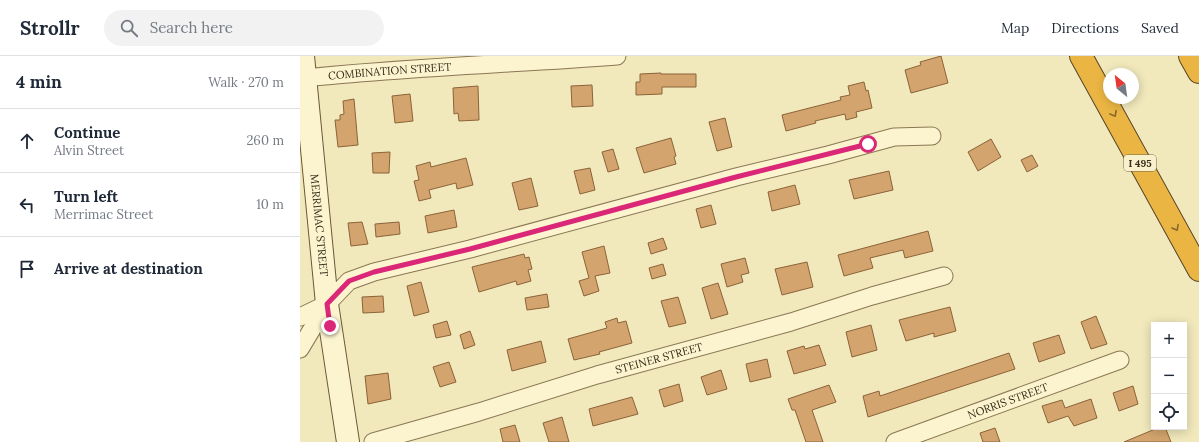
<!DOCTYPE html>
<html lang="en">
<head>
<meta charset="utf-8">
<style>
	:root { --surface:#fff; --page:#f2f2f3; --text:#1f2937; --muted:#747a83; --line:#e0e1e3 }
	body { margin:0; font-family:Lora,serif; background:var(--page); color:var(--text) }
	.controls { position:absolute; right:12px; bottom:12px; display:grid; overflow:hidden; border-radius:0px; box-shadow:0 2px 10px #0003 }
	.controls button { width:36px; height:36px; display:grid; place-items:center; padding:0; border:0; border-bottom:1px solid var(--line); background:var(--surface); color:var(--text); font:20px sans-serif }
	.compass { position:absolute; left:803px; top:12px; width:36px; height:36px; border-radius:50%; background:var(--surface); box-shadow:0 2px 10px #0003; rotate:331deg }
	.stop { position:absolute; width:12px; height:12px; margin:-9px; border:3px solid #db2777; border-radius:50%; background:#fff }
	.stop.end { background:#db2777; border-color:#fff; box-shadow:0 1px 4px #0008 }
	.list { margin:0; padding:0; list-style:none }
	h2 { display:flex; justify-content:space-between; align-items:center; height:52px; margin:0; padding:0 16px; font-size:17px }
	h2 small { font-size:13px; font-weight:400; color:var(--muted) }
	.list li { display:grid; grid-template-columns:26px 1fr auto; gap:12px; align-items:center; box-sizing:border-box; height:64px; padding:0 16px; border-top:1px solid var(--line) }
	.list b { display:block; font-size:15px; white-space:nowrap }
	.list p { margin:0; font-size:13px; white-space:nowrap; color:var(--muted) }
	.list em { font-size:13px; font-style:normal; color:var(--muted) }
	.icon { flex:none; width:22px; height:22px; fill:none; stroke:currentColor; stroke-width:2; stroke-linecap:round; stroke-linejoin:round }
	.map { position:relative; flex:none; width:899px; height:386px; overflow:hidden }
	header { display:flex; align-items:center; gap:24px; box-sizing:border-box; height:56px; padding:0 20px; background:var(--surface); border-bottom:1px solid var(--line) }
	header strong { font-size:19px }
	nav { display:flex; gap:22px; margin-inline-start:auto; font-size:14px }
	.search { width:280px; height:36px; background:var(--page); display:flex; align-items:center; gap:10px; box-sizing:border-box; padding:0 14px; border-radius:22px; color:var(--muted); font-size:15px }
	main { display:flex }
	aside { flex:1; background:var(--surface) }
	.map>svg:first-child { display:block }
	.building { fill:#d3a46d; stroke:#8b6338 }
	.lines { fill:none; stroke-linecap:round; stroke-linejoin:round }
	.street-casing { stroke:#8a7754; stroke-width:19 }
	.secondary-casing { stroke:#6b5737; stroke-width:24 }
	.highway-casing { stroke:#564429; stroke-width:24 }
	.street { stroke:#fcf4cf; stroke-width:17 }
	.secondary { stroke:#fcf4cf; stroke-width:22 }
	.highway { stroke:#eab543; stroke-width:22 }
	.oneway { stroke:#886a2c }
	.route { stroke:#db2777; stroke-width:5 }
	.labels { text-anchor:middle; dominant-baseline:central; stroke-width:3.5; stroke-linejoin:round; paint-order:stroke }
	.shield { fill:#f8f1cb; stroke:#71674f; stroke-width:1 }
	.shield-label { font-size:10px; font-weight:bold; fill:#372c1a }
	.street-label { font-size:11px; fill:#372c1a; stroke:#f8f1cb }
</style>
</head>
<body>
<header>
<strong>Strollr</strong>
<div class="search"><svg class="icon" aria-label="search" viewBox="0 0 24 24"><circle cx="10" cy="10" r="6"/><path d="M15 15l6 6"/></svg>Search here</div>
<nav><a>Map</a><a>Directions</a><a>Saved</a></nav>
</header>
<main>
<aside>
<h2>4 min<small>Walk · 270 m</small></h2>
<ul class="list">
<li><svg class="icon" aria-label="ahead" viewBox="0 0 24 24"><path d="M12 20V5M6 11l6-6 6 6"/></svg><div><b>Continue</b><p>Alvin Street</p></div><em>260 m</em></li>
<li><svg class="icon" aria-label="left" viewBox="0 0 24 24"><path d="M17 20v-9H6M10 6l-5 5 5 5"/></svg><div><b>Turn left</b><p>Merrimac Street</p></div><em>10 m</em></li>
<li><svg class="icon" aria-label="arrive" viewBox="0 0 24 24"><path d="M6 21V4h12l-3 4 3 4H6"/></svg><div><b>Arrive at destination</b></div></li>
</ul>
</aside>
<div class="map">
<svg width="899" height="386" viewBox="0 0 899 386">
	<rect width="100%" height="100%" fill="#f1e8bb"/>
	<!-- building -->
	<path class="building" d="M641 0 648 27 611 37 605 14 621 9 620 6Z
		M361 17V18H396V31H362V38L336 39V26H340V18Z
		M564 26 566 35 568 34 572 52 556 56 557 61 546 64 545 58 515 65 516 67 486 75 482 59 541 44 540 41 550 39 548 30Z
		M292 29 293 50 272 51 271 30Z
		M178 30 179 64 159 65 158 57 154 58 153 32Z
		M110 38 113 65 95 67 92 40Z
		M54 43 58 89 38 91 35 64H40V59L44 58 43 45Z
		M425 62 432 91 417 95 409 66Z
		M371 82 376 100 374 101 376 108 344 117 336 92Z
		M691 83 701 101 678 115 668 96Z
		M313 93 319 113 308 116 302 96Z
		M90 96 89 117H73L72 97Z
		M732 99 738 110 727 116 721 104Z
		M166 102 173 129 157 133 156 127 129 134 131 142 119 145 114 125 119 124 116 110 130 106 131 111Z
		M290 112 295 134 280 138 274 115Z
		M589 115 593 134 554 143 549 124Z
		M231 122 238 150 219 154 212 127Z
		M495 129 500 148 472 155 468 136Z
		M411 149 416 168 401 172 396 153Z
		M154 154 157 171 128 177 125 160Z
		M62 166 68 188 51 190 48 167Z
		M99 166 100 178 76 181 75 168Z
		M628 175 633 195 605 202 603 194 570 202 573 212 544 220 538 199Z
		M363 182 367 193 351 198 348 187Z
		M304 190 310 217 295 220 299 235 284 240 279 225 289 222 282 196Z
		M224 198 225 202 229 201 232 213 228 214 231 225 217 229 216 225 179 236 172 211Z
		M445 202 449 217 441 219 443 226 427 231 421 208Z
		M507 206 513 231 482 239 475 213Z
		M363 208 366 219 352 223 349 212Z
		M121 226 129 256 114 260 107 230Z
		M418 227 428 258 411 263 402 232Z
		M247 238 249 251 227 254 225 242Z
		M83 240 84 256 63 257 62 241Z
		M378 241 386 267 369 271 361 245Z
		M650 251 656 275 634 281V277L606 285 599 264Z
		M796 260 807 288 791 293 781 266Z
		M317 262 318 267 326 265 332 287 299 296 300 298 274 304 268 283 307 272 305 266Z
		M147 265 151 279 136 282 133 269Z
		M571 269 577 294 552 301 546 276Z
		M170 275 175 289 164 293 160 279Z
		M759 279 765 297 739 306 733 287Z
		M241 285 246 306 212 315 207 294Z
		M519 289 526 309 494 318 487 295 504 290 505 293Z
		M709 297 715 313 568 361 563 340 579 335 580 340Z
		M467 303 471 321 450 326 446 308Z
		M149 306 156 326 140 331 133 311Z
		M421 314 427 333 407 339 401 321Z
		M88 317 91 343 68 348 65 320Z
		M379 328 383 345 364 351 359 334Z
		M529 329 536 346 512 354 523 386H506L495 354H492L488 343Z
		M833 330 838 348 819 355 813 337Z
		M332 341 338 358 293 370 289 353Z
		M791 343 797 362 774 370 768 360 748 367 742 350 762 344 765 352Z
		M262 361 269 386H249L243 367Z
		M215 369 220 386H203L200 373Z
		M860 371H865L871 386H824Z
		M695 372 700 386H683L680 377Z"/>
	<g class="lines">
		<defs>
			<g id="street">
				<path id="s1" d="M5 22C109 11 213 8 317 0"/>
				<path d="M0 261 27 248"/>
				<path d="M0 293 27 248 49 225 74 216 170 193 436 121 528 99 594 81 632 80"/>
				<path id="s2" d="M73 386 179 356 297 319 491 266 572 240 644 220"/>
				<path id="s3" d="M595 386 820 304"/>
			</g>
			<g id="secondary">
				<path id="s4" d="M3 0 27 248 48 386"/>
			</g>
			<path id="highway" d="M781 0 899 214
				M890 0 899 16"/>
		</defs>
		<!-- street casing -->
		<use href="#street" class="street-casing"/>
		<!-- secondary casing -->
		<use href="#secondary" class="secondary-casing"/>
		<!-- highway casing -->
		<use href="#highway" class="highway-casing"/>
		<!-- street -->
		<use href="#street" class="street"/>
		<!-- secondary -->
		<use href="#secondary" class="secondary"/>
		<!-- highway -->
		<use href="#highway" class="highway"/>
	</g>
	<!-- one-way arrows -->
	<defs><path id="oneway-chevron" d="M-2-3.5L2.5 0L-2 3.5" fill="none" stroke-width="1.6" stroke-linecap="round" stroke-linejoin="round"/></defs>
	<g class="oneway">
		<use href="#oneway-chevron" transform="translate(814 58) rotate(61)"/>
		<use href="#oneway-chevron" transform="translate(876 172) rotate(61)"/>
	</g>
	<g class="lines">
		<!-- route -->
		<path class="route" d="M30 270 27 248 49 225 74 216 170 193 436 121 568 88"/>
	</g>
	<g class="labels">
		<!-- shield labels -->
		<rect class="shield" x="824" y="99" width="32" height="16" rx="3"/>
		<g class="shield-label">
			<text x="840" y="107">I 495</text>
		</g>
		<!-- street labels -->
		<g class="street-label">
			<text stroke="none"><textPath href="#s1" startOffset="85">COMBINATION STREET</textPath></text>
			<text stroke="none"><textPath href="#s4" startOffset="170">MERRIMAC STREET</textPath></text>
			<text stroke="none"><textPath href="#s2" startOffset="298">STEINER STREET</textPath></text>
			<text stroke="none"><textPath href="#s3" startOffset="120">NORRIS STREET</textPath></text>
		</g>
	</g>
</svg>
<div class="controls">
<button>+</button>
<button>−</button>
<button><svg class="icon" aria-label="locate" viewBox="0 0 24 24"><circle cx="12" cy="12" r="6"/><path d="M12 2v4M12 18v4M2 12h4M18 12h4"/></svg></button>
</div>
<svg class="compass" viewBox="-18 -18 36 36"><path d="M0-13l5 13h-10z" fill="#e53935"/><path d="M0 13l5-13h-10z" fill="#747a83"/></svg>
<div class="stop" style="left:568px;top:88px"></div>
<div class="stop end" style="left:30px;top:270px"></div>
</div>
</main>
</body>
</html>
